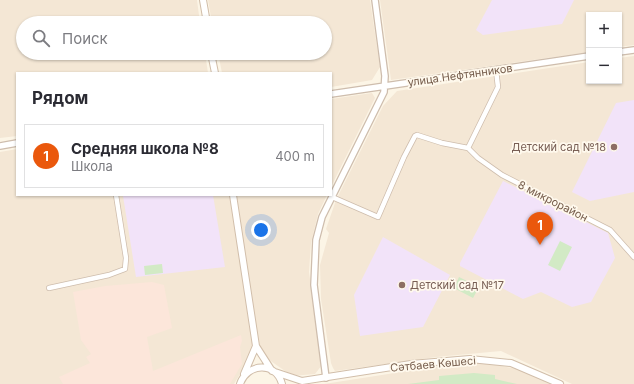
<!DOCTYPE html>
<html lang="ru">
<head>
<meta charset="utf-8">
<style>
	:root { --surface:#fff; --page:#f2f2f3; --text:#2b2b33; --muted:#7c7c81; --line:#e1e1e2; --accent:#ea580c }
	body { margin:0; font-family:Inter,sans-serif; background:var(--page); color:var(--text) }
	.controls { position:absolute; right:12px; top:12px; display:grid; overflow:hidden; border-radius:0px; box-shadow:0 1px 3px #0004 }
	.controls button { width:36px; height:36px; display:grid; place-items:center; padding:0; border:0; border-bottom:1px solid var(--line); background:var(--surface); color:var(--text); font:20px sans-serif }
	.you { position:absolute; left:261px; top:230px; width:14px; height:14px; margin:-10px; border:3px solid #fff; border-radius:50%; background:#1a73e8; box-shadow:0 0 0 6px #1a73e833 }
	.badge { display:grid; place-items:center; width:26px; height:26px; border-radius:50%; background:var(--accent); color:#fff; font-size:13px; font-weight:700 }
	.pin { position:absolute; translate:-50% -33px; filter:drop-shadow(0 1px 2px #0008) }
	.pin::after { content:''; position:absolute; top:21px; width:14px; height:12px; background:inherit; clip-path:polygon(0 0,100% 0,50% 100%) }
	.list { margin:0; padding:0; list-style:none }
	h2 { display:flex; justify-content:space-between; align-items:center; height:52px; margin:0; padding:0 16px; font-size:17px }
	h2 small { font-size:13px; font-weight:400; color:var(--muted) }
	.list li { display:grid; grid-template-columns:26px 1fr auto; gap:12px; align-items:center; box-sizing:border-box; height:64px; margin:0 8px 8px; padding:0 8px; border:1px solid var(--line); border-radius:0px }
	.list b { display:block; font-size:15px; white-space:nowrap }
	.list p { margin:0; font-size:13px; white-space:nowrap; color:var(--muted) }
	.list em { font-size:13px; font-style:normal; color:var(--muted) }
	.icon { flex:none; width:22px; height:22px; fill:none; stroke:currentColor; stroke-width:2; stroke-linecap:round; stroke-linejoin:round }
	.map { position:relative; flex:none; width:634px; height:384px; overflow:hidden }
	.search { position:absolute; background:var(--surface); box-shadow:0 1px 3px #0004; left:16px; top:16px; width:316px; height:44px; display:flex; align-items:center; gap:10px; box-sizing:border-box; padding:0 14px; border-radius:22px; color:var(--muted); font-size:15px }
	.panel { position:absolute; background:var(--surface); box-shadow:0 1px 3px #0004; left:16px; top:72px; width:316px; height:124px; border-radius:0px }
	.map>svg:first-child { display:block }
	.residential { fill:#f4e7d5 }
	.commercial { fill:#fce6da }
	.education { fill:#f2e3f9 }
	.green { fill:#d2eac5 }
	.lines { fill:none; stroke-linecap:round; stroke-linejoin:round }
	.minor-casing { stroke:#cebdad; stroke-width:6 }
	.tertiary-casing { stroke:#cebdad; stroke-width:8 }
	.secondary-casing { stroke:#d1beaa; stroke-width:8 }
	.minor { stroke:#fff; stroke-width:4.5 }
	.tertiary { stroke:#fff; stroke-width:5.5 }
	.secondary { stroke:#fff; stroke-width:6 }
	.education-dot { fill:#8d6e63; stroke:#fff9ed; stroke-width:1.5 }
	.labels { text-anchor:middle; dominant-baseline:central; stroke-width:3.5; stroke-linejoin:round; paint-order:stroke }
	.street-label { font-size:11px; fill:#755c4b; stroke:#fff9ed }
	.education-label { font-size:11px; fill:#785e54; stroke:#fff9ed; text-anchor:end }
</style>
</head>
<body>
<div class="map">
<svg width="634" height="384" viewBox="0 0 634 384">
	<rect width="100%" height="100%" fill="#fcf5e6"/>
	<!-- residential -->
	<path class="residential" d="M0 0H197L200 23H23V53H205L208 73H17V136L0 138Z
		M208 0H370L380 67 372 80 331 87V73H222L218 53H325V23H212Z
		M380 0H634V45L619 47V15H589V52L391 80Z
		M634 56V384H572L501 351 436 357 335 371 333 368 331 363 321 299 320 265 329 233 326 229 336 200 383 106 397 91 589 62V81H619V58Z
		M372 93 375 98 331 187V99Z
		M17 149V195H327L318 214 311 243 309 272 322 365 315 374 292 376 268 359 253 353 234 384H0V152Z
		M465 362 491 364 517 369 552 384H324Z"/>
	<!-- commercial -->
	<path class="commercial" d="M152 282 164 285 172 328 147 337 153 371 241 335 242 341 240 347 242 364 230 384H63L59 377 90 363 86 357 91 354 81 340 73 292 105 286Z"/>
	<!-- education -->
	<path class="education" d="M492 0H574L562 24 483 35 476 30Z
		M634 100V192L590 201 572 192 616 103Z
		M503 181 608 233 615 258 591 302 572 307 541 292 523 299 460 266V263Z
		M131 195H213L225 267 136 277 123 196Z
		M383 237 450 275 423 327 360 336 354 295Z"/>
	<!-- green -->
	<path class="green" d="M560 241 572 247 560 271 548 265Z
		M162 264 163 273 145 275 144 266Z
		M459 277 479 287 473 298 454 288Z
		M474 373 495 375V379L517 384H408L439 380V376Z"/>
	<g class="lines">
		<defs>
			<path id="minor" d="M468 148 478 158 502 175 610 230 634 257
				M332 197 378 217 404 157 415 136 417 135 442 143 468 148 498 87 496 70
				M49 288 109 275 125 269 126 258 116 195"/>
			<path id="tertiary" d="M619 52 634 50
				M331 94 589 56
				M0 146 17 143
				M326 378 314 285 316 240 322 217 384 92 385 76 375 0"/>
			<path id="secondary" d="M203 0 207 23
				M211 53 215 73
				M233 195 256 346 272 371 302 381 411 364 470 359 511 363 560 384
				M244 374 256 346
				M240 384C247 363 276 361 282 384"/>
		</defs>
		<!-- minor casing -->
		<use href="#minor" class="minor-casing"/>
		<!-- tertiary casing -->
		<use href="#tertiary" class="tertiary-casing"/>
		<!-- secondary casing -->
		<use href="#secondary" class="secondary-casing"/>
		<!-- minor -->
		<use href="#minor" class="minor"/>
		<!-- tertiary -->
		<use href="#tertiary" class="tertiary"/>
		<!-- secondary -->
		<use href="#secondary" class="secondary"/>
	</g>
	<!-- markers -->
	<g class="education-dot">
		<circle cx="614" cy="147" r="4"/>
		<circle cx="402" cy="285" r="4"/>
	</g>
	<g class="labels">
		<!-- street labels -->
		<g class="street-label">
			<text transform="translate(460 75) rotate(-8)">улица Нефтянников</text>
			<text transform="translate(553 201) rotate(27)">8 микрорайон</text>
			<text transform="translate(433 364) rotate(-5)">Сәтбаев Көшесі</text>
		</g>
		<!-- education labels -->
		<g class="education-label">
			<text x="606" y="147">Детский сад №18</text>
			<text x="410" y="285" text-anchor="start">Детский сад №17</text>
		</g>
	</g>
</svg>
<div class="controls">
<button>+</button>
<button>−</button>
</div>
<div class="you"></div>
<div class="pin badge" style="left:540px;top:245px">1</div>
<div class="search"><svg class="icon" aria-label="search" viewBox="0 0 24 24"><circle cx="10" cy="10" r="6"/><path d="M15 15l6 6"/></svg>Поиск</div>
<section class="panel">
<h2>Рядом<small></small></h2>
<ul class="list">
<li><span class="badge">1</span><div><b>Средняя школа №8</b><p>Школа</p></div><em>400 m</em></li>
</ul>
</section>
</div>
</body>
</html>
